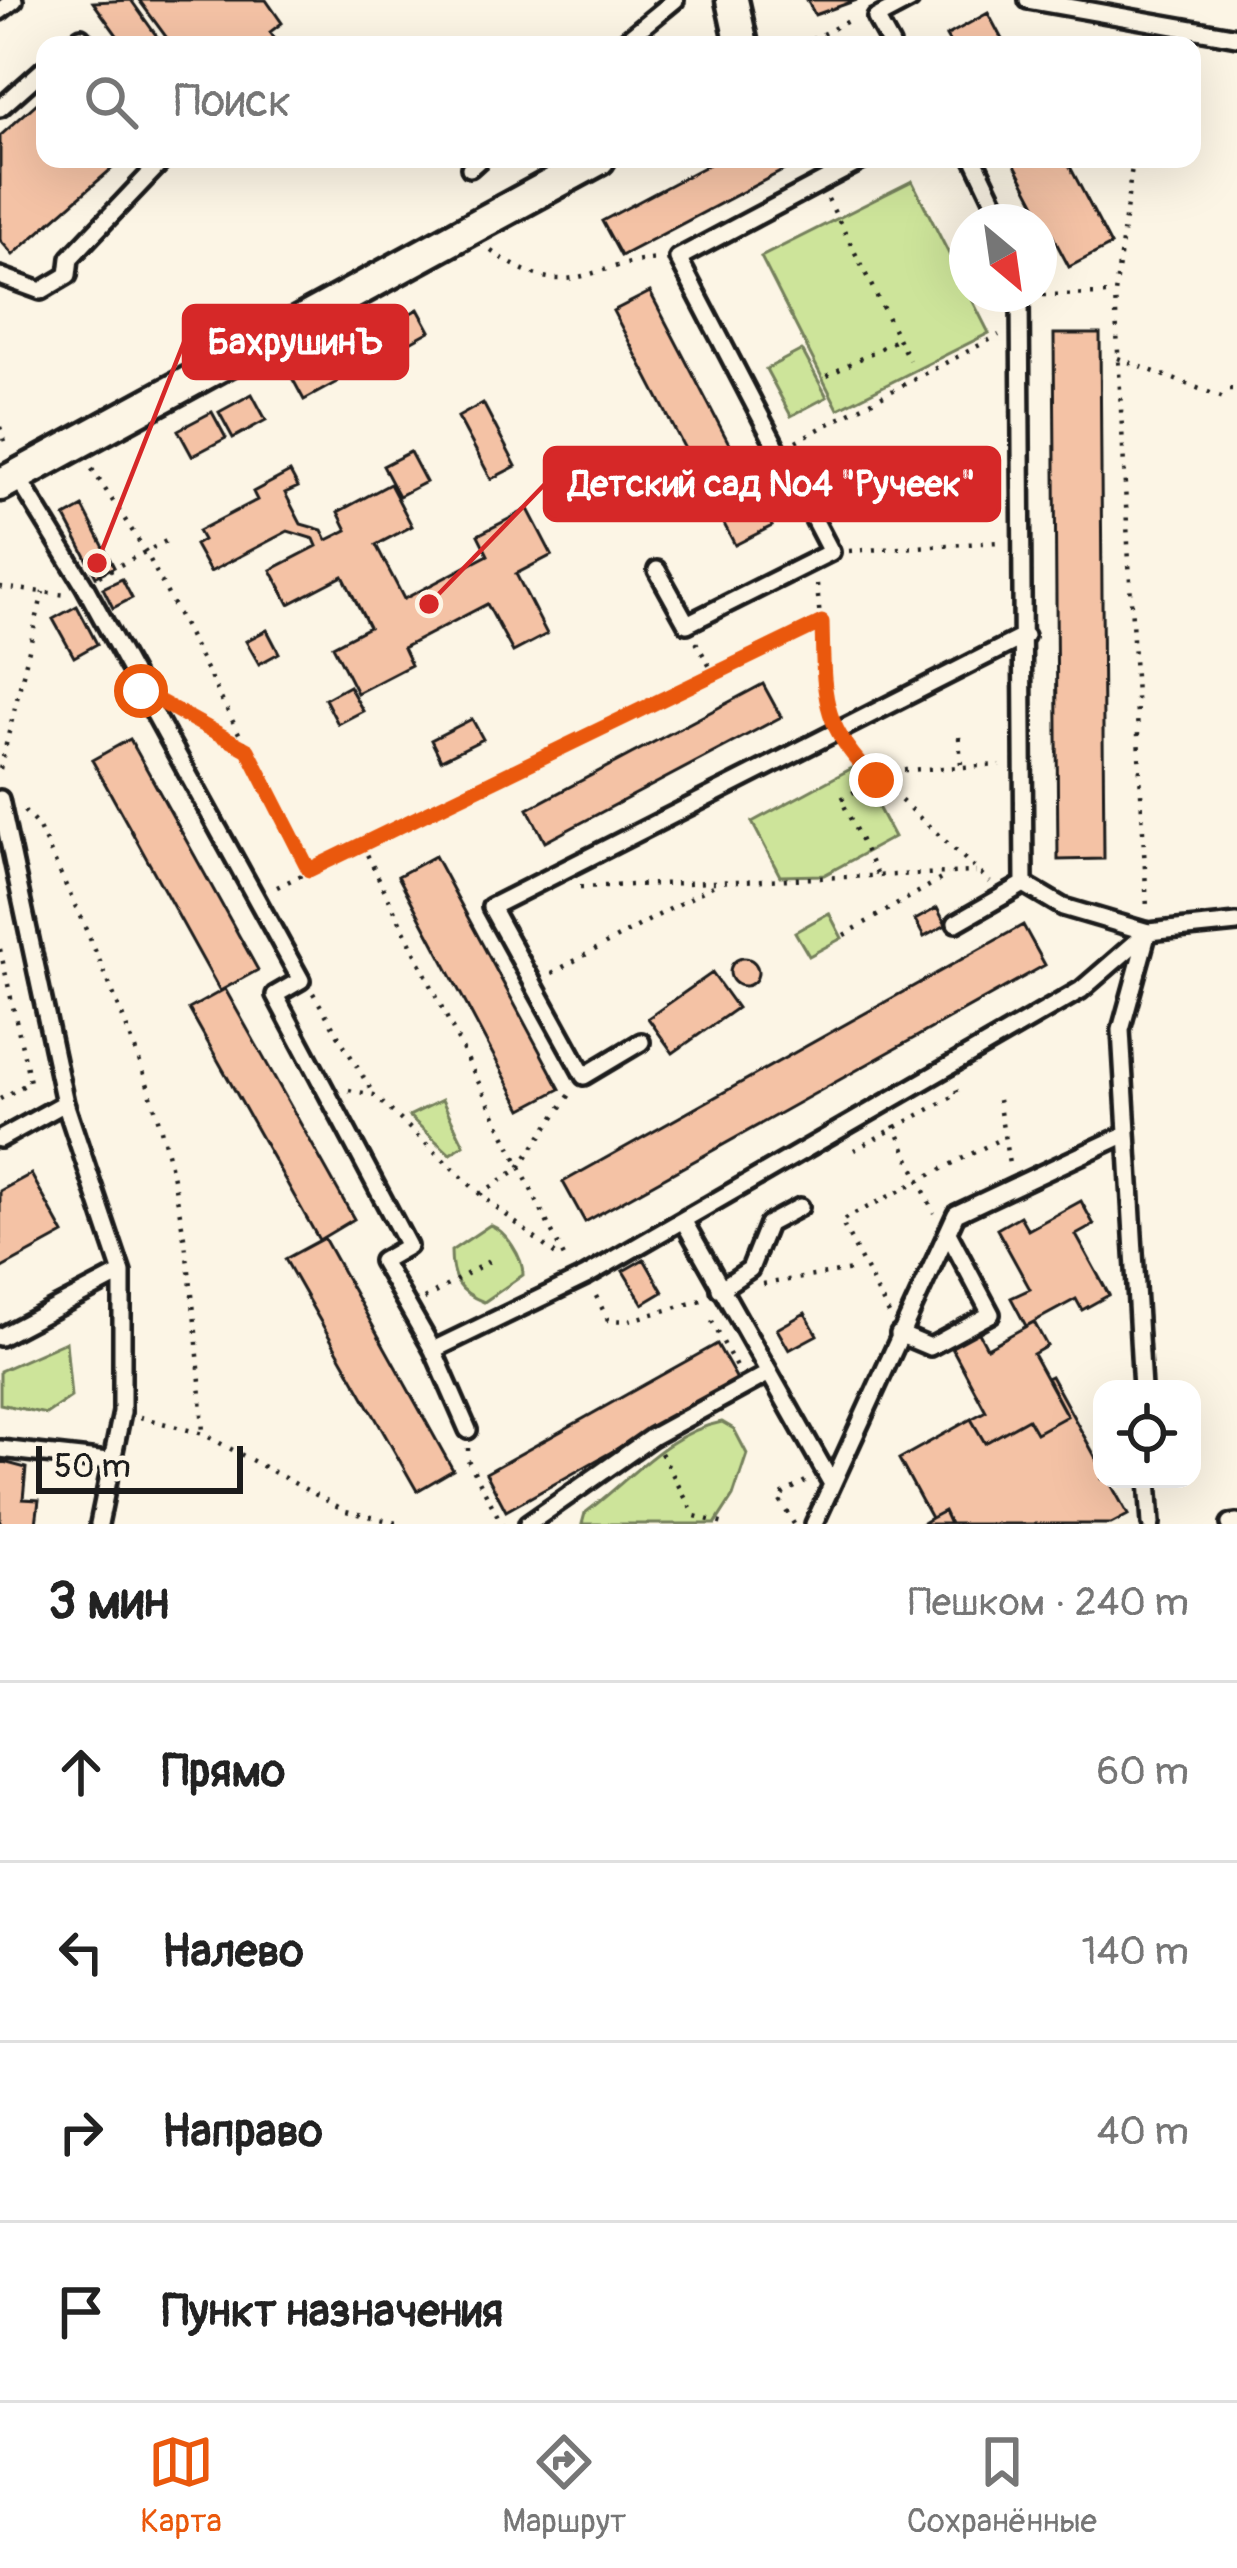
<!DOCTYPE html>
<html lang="ru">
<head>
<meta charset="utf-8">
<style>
	:root { --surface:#fff; --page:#f6f6f6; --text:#222; --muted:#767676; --line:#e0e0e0; --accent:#ea580c }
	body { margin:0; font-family:Pangolin,sans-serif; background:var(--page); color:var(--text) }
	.controls { position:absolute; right:36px; bottom:36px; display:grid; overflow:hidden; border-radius:24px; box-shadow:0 12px 48px #0002 }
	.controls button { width:108px; height:108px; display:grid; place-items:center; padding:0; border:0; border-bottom:3px solid var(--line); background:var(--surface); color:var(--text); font:60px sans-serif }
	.compass { position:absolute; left:949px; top:204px; width:108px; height:108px; border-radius:50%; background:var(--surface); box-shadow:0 12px 48px #0002; rotate:151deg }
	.scale { position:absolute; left:36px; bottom:30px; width:207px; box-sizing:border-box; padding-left:12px; border:6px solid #1c1c1c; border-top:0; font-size:33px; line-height:42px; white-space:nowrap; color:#1c1c1c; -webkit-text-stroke:9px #fcf5e5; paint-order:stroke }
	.stop { position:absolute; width:36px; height:36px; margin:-27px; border:9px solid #ea580c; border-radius:50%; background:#fff }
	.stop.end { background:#ea580c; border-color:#fff; box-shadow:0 3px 12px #0008 }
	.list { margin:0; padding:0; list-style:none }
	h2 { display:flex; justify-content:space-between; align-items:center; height:156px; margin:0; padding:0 48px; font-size:51px }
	h2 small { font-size:39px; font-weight:400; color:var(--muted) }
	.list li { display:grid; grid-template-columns:78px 1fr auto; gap:36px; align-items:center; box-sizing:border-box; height:180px; padding:0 48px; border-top:3px solid var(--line) }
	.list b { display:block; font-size:45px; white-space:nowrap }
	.list em { font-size:39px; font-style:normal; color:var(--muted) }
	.icon { flex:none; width:66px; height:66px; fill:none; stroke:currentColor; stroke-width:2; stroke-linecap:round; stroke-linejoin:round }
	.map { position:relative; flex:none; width:1237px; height:1524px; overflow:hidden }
	.search { position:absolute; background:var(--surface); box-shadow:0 12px 48px #0002; left:36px; right:36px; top:36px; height:132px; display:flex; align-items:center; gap:30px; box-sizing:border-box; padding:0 42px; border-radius:24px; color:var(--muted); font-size:45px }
	.sheet { height:876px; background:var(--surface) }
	nav { display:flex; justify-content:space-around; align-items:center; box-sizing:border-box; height:168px; border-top:3px solid var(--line); background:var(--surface); font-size:33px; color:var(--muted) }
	nav a { display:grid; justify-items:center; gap:6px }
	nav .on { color:var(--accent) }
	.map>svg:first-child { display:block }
	.green { fill:#cde49a; stroke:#74805b; stroke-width:3 }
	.building { fill:#f4c2a5; stroke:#1c1c1c; stroke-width:3 }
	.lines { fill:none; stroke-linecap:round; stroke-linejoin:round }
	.lane-casing { stroke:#1c1c1c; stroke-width:24 }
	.street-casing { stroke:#1c1c1c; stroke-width:39 }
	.path { stroke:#1c1c1c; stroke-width:4.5; stroke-dasharray:3 9; stroke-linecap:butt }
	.lane { stroke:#fcf5e5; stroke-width:15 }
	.street { stroke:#fcf5e5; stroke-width:30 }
	.route { stroke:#ea580c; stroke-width:15 }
	.leader { fill:none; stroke:#d62828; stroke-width:4.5 }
	.callout-dot { fill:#d62828; stroke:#fcf5e5; stroke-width:4.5 }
	.callout { fill:#d62828; stroke:#d62828; stroke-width:4.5 }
	.callout-label { font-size:36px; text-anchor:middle; font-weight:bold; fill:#fff }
</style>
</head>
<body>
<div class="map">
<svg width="1237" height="1524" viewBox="0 0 1237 1524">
	<rect width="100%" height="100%" fill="#fcf5e5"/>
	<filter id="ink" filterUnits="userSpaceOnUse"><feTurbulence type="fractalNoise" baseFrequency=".00833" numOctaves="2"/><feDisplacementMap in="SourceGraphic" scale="24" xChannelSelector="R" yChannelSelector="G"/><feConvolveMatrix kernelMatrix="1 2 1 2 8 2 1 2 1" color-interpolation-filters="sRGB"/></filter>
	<g filter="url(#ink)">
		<!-- green -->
		<path class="green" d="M912 181 989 333 838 409 761 257Z
			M802 350 827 397 791 416 766 369Z
			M856 766 894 837 824 875 780 876 752 822Z
			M829 913 842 938 809 956 795 932Z
			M442 1100 464 1145 450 1154 409 1116Z
			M490 1225C506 1231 523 1257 523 1275L484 1302C458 1292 451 1278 451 1251Z
			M66 1342 71 1397 46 1414 0 1404V1371Z
			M722 1422 734 1429 747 1454 733 1496 715 1524H582L585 1513C630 1480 666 1433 722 1422Z"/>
		<!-- building -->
		<path class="building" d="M131 0 163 45H124L93 2Z
			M139 0H266L282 23 270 32 277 42 273 45H172Z
			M807 0H857L815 15Z
			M988 13 1005 45H951L946 36Z
			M45 96V159H123L13 255 0 240V136Z
			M719 159H805L621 256 602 221Z
			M1012 159H1066L1111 245 1069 267Z
			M650 292 772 526 735 545 613 311Z
			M418 309 430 331 385 356 373 334Z
			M1054 334H1100L1104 859 1058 860Z
			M323 356 337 382 304 400 290 374Z
			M252 394 266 420 233 438 219 412Z
			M483 403 516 466 491 479 458 417Z
			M212 412 226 438 192 456 178 430Z
			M410 452 426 482 399 496 383 466Z
			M290 472 298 487 285 493 301 524 322 530 327 540 347 530 338 512 390 484 412 526 376 545 404 599 488 555 478 535 528 509 552 555 516 574 547 634 513 652 487 604 403 648 411 665 357 693 333 646 369 627 343 576 289 604 271 570 317 546 314 539 288 531 210 572 195 545 203 540 198 531 257 500 253 492Z
			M83 507 114 567 96 576 65 517Z
			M122 579 132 598 113 608 103 588Z
			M77 606 97 644 74 657 53 619Z
			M267 630 279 653 259 664 246 641Z
			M763 684 781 717 545 842 528 809Z
			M349 686 363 711 338 724 325 699Z
			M472 719 483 739 441 760 431 740Z
			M130 739 258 970 220 991 92 760Z
			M435 856 560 1089 522 1109 398 876Z
			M937 908 946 925 924 937 915 920Z
			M1023 925 1045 965 585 1222 563 1182Z
			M730 972a14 14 0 1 1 28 0a14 14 0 1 1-28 0Z
			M712 973 737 1008 673 1053 648 1018Z
			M225 989 354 1219 319 1240 189 1009Z
			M31 1174 64 1234 0 1269V1191Z
			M1081 1201 1094 1225 1076 1235 1109 1295 1082 1310 1076 1299 1026 1326 1011 1298 1030 1289 997 1229 1020 1216 1028 1230Z
			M324 1238 453 1470 417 1491 285 1259Z
			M644 1259 663 1292 643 1304 623 1271Z
			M805 1313 817 1335 789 1350 777 1329Z
			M1034 1322 1047 1346 1033 1354 1067 1416 1036 1433 1028 1419 985 1443 971 1419 986 1411 951 1346 978 1331 987 1348Z
			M717 1344 738 1381 506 1511 486 1473Z
			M1051 1376 1102 1469V1479H1108L1128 1515 1111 1524H950L944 1511 931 1518 899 1459 971 1419 985 1443 1028 1419 1036 1433 1067 1416 1047 1378Z
			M0 1461 26 1468 23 1499 39 1500 36 1524H0Z
			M944 1511 950 1524H921L931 1518Z"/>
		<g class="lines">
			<defs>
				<path id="lane" d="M1028 0 1237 37
					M0 11 14 0
					M71 45 81 37 87 45
					M620 45 675 0
					M891 45 876 18 910 0
					M0 108 45 68
					M974 159 1004 222
					M470 168 480 159
					M0 276 41 291 68 275 70 258 164 159
					M1020 294 1024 884 1063 907 1148 932 1237 923
					M17 476 84 585 301 980 275 995 408 1246 382 1261 433 1350 468 1430
					M657 570 687 624 831 552 678 258 865 159
					M0 799 65 1103 122 1273 0 1337
					M956 923 1024 884
					M641 1042 584 1076 491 907 1025 636
					M0 1139 65 1103
					M683 1220 832 1484
					M720 1289 750 1269 768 1224 800 1207
					M899 1334 930 1347 991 1314 948 1233
					M433 1350 586 1276 1081 990 1148 932
					M1142 1389 1121 1030 1147 935
					M0 1449 108 1461
					M1148 1479 1151 1524
					M99 1524 122 1412V1273
					M528 1524 652 1437 769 1373
					M814 1524 956 1214 1126 1134
					M1230 1524 1237 1523"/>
				<path id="street" d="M732 0 742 45
					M0 485 599 159"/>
			</defs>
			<!-- lane casing -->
			<use href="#lane" class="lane-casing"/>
			<!-- street casing -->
			<use href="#street" class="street-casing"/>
			<!-- path -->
			<path class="path" d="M801 45 854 18
				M1133 159 1115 294 1147 908
				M828 199 909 360
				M491 251C571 306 582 264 660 259
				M1043 295 1115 294
				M1118 358 1229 400
				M827 376 898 339
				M1229 389H1237
				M0 427 7 447
				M796 441 999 335
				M92 469 146 552 309 870
				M849 551 999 542
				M99 576 172 538
				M817 584 828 716
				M0 587 67 595
				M696 642 714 674
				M179 712 248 750
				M959 737 961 765
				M848 752 990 882
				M0 769 43 592
				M868 772 1000 765
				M876 780 841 799 877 874
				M24 811 38 826C75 904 111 982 140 1063 183 1181 197 1309 203 1434
				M362 844 566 1261
				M277 887 822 622
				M580 887 976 872
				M844 935 948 875
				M0 949 30 1082 0 1099
				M552 973 716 884
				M313 993 374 1095
				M349 1090 374 1095 480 1194 562 1260
				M998 1100 1009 1164
				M894 1125 934 1213
				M854 1150 958 1094 955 1087
				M480 1194 518 1169 571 1093
				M763 1284 852 1270
				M596 1296 608 1320 628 1321 702 1300
				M424 1299 496 1257
				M889 1314 841 1221 1004 1137
				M712 1321 737 1369
				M140 1417 203 1434 346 1511 401 1524
				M468 1448V1460L502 1524
				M661 1453 695 1516 724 1524
				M794 1524 778 1497 809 1479"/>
			<!-- lane -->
			<use href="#lane" class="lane"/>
			<!-- street -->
			<use href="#street" class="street"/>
		</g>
	</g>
	<g class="lines" filter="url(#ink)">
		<!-- route -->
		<path class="route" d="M141 691 248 750 309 870 822 622C824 695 820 726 876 780"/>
	</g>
	<!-- callouts -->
	<path class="leader" d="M97 563L184 342M429 604L545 484"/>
	<g class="callout-dot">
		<circle cx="97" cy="563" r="12"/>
		<circle cx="429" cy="604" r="12"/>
	</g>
	<g class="callout">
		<rect x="184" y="306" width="223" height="72" rx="12"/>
		<rect x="545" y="448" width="454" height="72" rx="12"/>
	</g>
	<g class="callout-label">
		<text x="295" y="354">БахрушинЪ</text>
		<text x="772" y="496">Детский сад №4 "Ручеек"</text>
	</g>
</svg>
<div class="controls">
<button><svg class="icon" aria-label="locate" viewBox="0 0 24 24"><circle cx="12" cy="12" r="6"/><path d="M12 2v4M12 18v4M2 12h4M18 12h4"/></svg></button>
</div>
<svg class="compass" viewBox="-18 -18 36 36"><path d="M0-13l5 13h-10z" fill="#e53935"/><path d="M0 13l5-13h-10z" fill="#767676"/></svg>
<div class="scale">50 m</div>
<div class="stop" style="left:141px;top:691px"></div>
<div class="stop end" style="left:876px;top:780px"></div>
<div class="search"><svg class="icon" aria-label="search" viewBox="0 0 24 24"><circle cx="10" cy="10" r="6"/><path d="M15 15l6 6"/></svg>Поиск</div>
</div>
<section class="sheet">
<h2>3 мин<small>Пешком · 240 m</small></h2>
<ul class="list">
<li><svg class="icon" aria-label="ahead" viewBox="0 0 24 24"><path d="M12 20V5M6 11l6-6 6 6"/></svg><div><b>Прямо</b></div><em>60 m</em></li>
<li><svg class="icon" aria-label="left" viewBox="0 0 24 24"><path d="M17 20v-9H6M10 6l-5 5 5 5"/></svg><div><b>Налево</b></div><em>140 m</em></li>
<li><svg class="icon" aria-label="right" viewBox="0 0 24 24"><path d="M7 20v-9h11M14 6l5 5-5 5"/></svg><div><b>Направо</b></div><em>40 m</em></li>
<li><svg class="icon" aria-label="arrive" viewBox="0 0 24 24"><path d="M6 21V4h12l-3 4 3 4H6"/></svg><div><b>Пункт назначения</b></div></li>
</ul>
</section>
<nav>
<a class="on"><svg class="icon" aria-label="map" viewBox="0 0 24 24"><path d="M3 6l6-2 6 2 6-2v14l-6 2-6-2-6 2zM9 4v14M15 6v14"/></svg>Карта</a>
<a><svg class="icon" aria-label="directions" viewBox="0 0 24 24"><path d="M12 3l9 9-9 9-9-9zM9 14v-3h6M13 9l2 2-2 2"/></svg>Маршрут</a>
<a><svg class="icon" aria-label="saved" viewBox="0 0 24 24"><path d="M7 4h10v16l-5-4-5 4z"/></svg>Сохранённые</a>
</nav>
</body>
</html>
